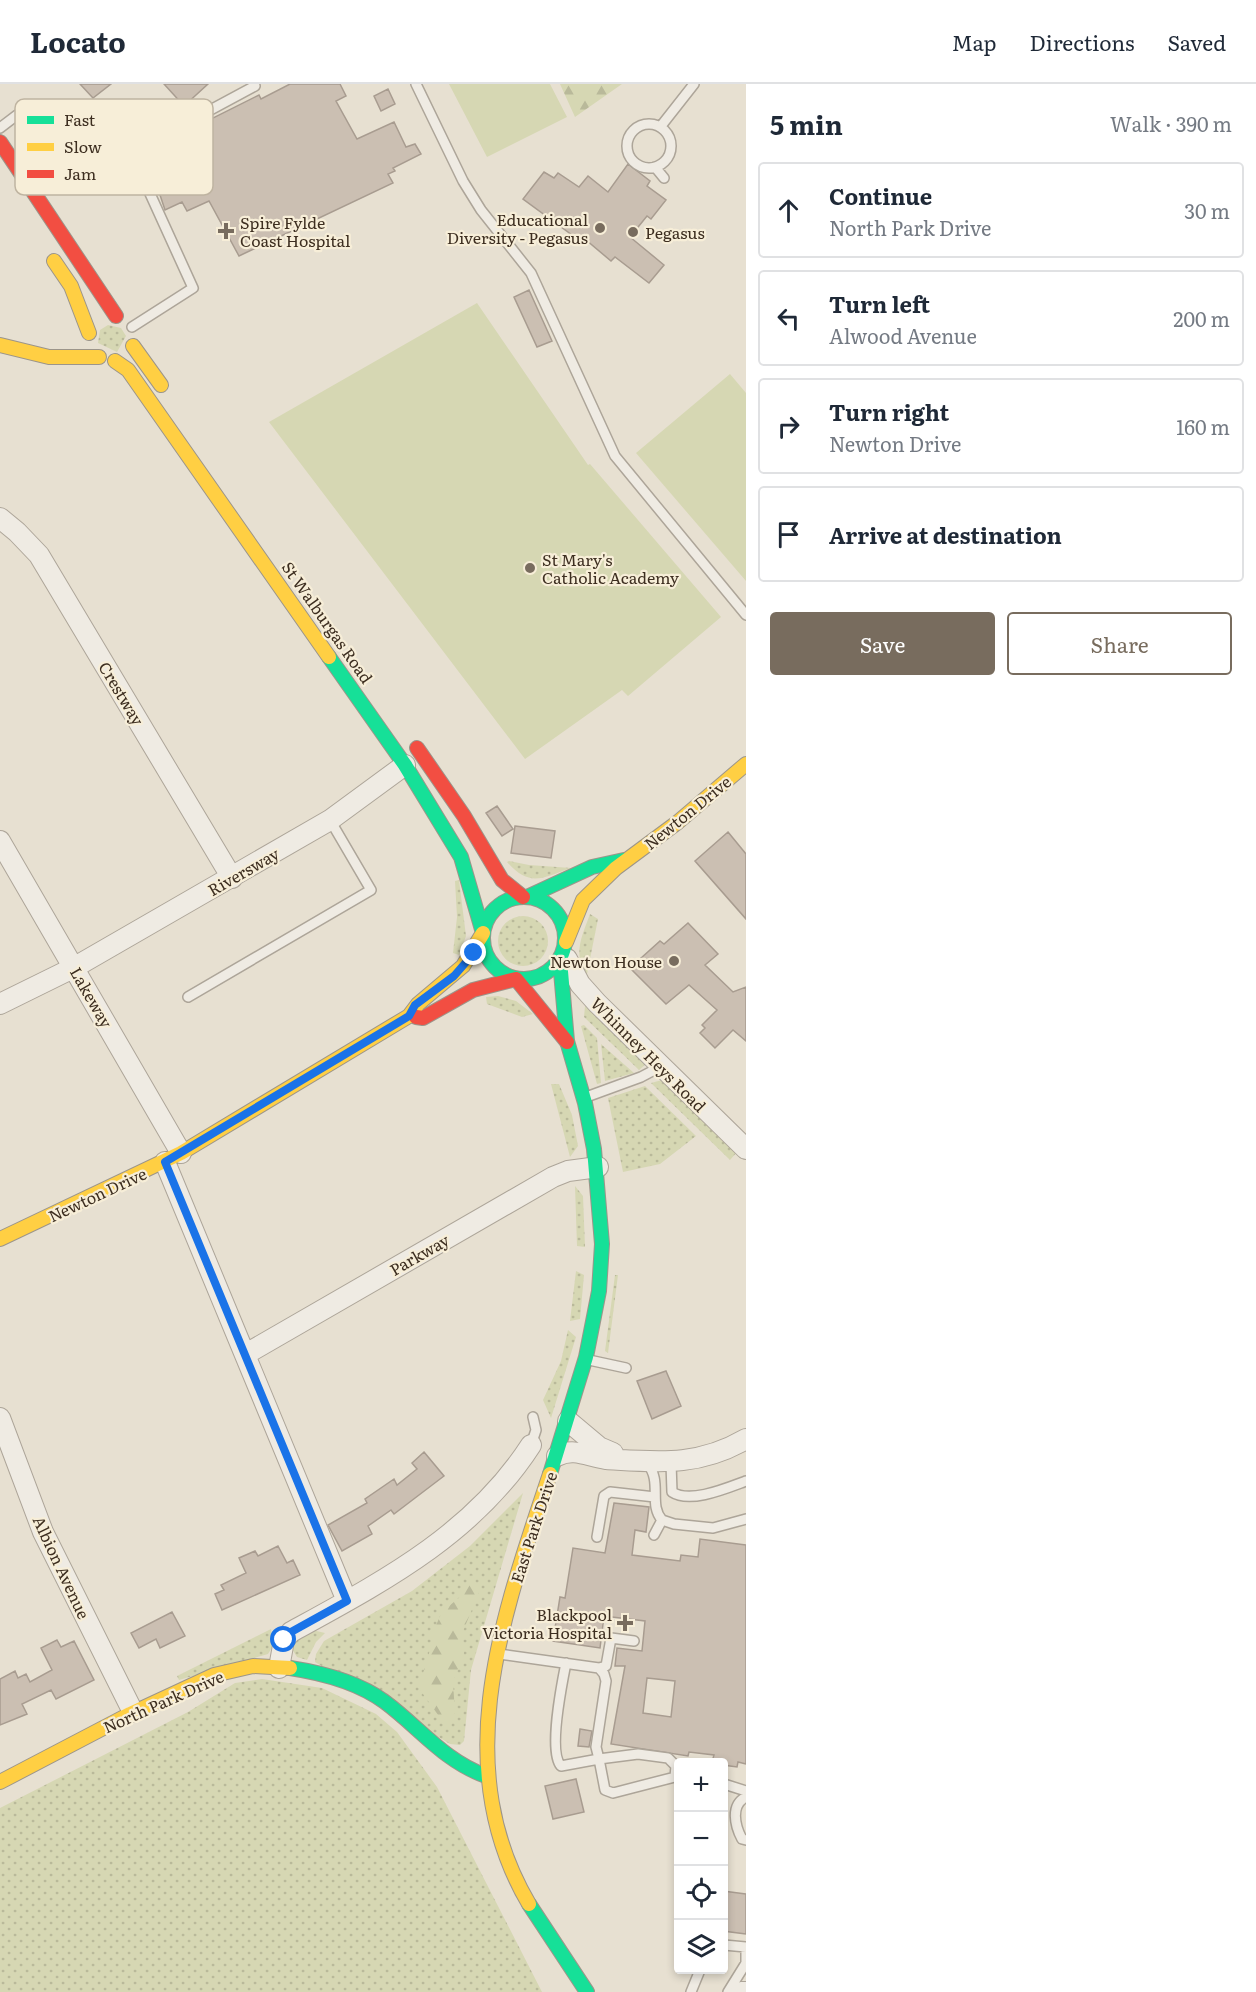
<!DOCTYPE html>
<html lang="en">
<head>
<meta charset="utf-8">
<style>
	:root { --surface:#fff; --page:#f6f6f7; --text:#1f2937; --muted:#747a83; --line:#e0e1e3; --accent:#786c5e }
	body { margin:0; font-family:Literata,serif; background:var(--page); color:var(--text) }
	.controls { position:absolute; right:18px; bottom:18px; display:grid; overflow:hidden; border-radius:6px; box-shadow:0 3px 9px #0003 }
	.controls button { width:54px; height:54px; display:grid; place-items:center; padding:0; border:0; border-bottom:2px solid var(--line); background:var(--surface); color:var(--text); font:30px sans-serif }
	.stop { position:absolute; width:18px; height:18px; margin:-14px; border:4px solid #1a73e8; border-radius:50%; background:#fff }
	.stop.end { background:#1a73e8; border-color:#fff; box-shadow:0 2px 6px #0008 }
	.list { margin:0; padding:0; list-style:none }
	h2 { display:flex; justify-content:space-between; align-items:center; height:78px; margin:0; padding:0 24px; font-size:26px }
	h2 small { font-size:20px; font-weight:400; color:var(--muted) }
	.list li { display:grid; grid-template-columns:39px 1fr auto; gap:18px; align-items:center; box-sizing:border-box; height:96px; margin:0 12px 12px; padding:0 12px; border:2px solid var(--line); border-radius:6px }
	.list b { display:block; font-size:22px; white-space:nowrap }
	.list p { margin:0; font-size:20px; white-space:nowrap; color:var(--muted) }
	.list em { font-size:20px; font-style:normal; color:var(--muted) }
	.actions { display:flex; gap:12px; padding:18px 24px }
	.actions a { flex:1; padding:14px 0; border:2px solid var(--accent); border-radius:6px; text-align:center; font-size:21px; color:var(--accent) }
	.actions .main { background:var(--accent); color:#fff }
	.icon { flex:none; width:33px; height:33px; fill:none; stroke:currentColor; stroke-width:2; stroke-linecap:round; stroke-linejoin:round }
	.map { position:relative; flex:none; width:746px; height:1908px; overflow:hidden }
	header { display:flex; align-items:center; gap:36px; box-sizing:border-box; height:84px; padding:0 30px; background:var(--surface); border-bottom:2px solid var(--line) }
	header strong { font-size:28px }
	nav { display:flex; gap:33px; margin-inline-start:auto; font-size:21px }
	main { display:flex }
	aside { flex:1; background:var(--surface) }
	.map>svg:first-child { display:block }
	.grass { fill:url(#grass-dots) }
	.forest { fill:url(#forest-firs) }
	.garden { fill:#d6d7b3 }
	.building { fill:#cbbfb2; stroke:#a89c90; stroke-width:1.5; fill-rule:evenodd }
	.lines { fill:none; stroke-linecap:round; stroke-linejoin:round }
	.lane-casing { stroke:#ada599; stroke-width:12 }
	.street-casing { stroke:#ada599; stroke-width:22 }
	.fast-casing { stroke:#9c958a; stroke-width:16 }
	.slow-casing { stroke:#9c958a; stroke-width:16 }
	.jam-casing { stroke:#9c958a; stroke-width:16 }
	.lane { stroke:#efebe3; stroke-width:9 }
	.street { stroke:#efebe3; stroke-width:20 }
	.fast { stroke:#16e098; stroke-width:14 }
	.slow { stroke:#ffcf43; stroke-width:14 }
	.jam { stroke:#f24e42; stroke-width:14 }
	.route { stroke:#1a73e8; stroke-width:8 }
	.poi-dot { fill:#786c5e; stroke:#f7eed8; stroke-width:2 }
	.labels { text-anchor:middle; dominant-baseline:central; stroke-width:4.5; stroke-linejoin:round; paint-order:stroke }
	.poi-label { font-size:16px; fill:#3d2e20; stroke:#f7eed8; text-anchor:end }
	.street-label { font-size:16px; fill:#3d2e20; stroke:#f7eed8 }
	.key { fill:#f7eed8; stroke:#bfb4a1; stroke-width:1.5 }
	.key-label { font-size:16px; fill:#3d2e20 }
</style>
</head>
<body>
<header>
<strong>Locato</strong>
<nav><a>Map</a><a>Directions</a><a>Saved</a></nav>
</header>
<main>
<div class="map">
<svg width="746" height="1908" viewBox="0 0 746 1908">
	<defs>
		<pattern id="grass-dots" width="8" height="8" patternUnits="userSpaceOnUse" patternTransform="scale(1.5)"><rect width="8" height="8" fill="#d6d7b3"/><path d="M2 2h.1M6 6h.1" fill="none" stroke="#b9b99a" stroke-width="1.8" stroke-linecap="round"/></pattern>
		<pattern id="forest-firs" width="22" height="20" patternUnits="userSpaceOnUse" patternTransform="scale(1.5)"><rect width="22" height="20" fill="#d6d7b3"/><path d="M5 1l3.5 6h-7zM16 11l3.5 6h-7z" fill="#b9b99a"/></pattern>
	</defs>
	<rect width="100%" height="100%" fill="#e7e0d1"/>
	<!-- grass -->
	<path class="grass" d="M108 241 121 244 126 252 117 268 98 259 100 246Z
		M509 777 529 781 571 784C542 794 530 804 507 778Z
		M459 796 466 852 459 871 453 869 457 833 455 797Z
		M590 830 598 835 586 895C574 868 580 857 590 830Z
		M498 857a25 25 0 1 1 50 0a25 25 0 1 1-50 0Z
		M498 912 516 917 533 930 522 933 487 920 486 913Z
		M585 922 646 980 639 986 584 933Z
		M584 941 597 954 601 999 597 1000 581 942Z
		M601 960 634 989 605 997Z
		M662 996 737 1068 730 1076 651 999Z
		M551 1000H559L572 1031 578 1062 570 1073Z
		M645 1002 696 1052 660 1080 623 1088 608 1014Z
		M575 1102 583 1112 585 1163 577 1162Z
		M576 1187 584 1191 580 1235 570 1237Z
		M615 1191H618L608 1269 605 1267Z
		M568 1246 576 1253 551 1334 543 1316 561 1277Z
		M523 1409 471 1586 464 1657 460 1661 450 1660 315 1578 316 1570 324 1557 412 1507 470 1462Z
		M271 1545 273 1562 268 1570 179 1596 177 1592Z
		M308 1545 325 1549 316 1558 307 1576 297 1573 292 1565 293 1556Z
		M262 1595 322 1604 376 1630 397 1648 437 1703 542 1908H0V1724L188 1628 235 1599Z"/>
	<!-- forest -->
	<path class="forest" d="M560 0H622L575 33Z
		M471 1491 480 1506 461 1552 464 1569 453 1598 455 1629 446 1642 418 1603 428 1575 433 1548 442 1528 461 1512Z"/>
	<!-- garden -->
	<path class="garden" d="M449 0H550L567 33 487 73Z
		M477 219 588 381 590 380 721 533 628 612 622 606 525 675 269 338Z
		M730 290 746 309V497L636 369Z"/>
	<!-- building -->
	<path class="building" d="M80 0H111L93 14Z
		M164 0H208L184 22Z
		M290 0H340L346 12 336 17 357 55 394 38 406 63 415 60 421 70 393 84 395 87 388 90 393 99 239 172 209 117 187 127 182 118 165 126 156 99 169 93 155 63 259 11 261 15Z
		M388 5 395 20 381 27 374 12Z
		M628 80 650 97 647 102 666 116 651 135 647 132 630 153 664 181 649 199 615 173 611 177 586 156 583 159 523 115 544 88 554 94 558 89 579 103 588 92 608 108Z
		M529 206 552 257 537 263 514 213Z
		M497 722 513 745 502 752 486 729Z
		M515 742 555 747 551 774 511 769Z
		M728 748 746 770V835L695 777Z
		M688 839 718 870 705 881 733 908 746 903V957L733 946 715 964 700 949 705 944 702 941 717 926 689 901 666 920 630 884 660 857 664 860Z
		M666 1287 681 1322 652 1335 637 1297Z
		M424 1368 444 1392 394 1430 391 1426 368 1442 372 1450 342 1467 328 1441 367 1419 365 1415 394 1395 397 1401 417 1385 412 1379Z
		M614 1419 649 1423 646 1448 635 1446 632 1471 680 1477 681 1471 698 1473 700 1455 746 1461V1680L738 1678 737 1683 723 1681V1678H712L714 1671 689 1668 688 1672 611 1660 625 1582H615L617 1564 642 1567 645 1537 604 1532 600 1564 553 1557 560 1513 565 1514 573 1464 605 1469ZM647 1594 675 1597 671 1633 643 1629Z
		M278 1462 287 1479 293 1476 300 1491 222 1526 215 1510 224 1506 221 1501 246 1489 239 1474 255 1467 258 1472Z
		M172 1528 185 1552 160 1564 156 1555 139 1564 131 1549Z
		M57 1556 61 1563 74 1557 94 1596 56 1615 51 1606 22 1620 27 1630 0 1641V1595L15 1587 18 1594 26 1590 30 1598 52 1586 41 1564Z
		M580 1645 592 1647 589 1663 578 1662Z
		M576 1695 584 1728 553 1735 545 1702Z
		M723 1807 746 1810V1850L723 1847Z"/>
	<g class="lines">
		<defs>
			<path id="lane" d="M416 0 463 97 481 126 531 189 615 372 746 531
				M627 62a22 22 0 1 1 44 0a22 22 0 1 1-44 0Z
				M661 42 694 0
				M0 44 17 31
				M655 83 664 94
				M132 243 193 204 142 92 149 59 255 2
				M188 913 371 806 330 736
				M589 1012 641 993 660 983
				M589 1276 626 1284
				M531 1361 536 1346 533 1333
				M647 1379C663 1398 648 1420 662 1436L674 1440 713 1444 746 1435
				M671 1379 672 1408C690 1420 727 1404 746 1397
				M654 1451 662 1436
				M597 1453 604 1412 610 1408 655 1413
				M499 1570 599 1584 606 1582 611 1554 634 1557
				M566 1579C562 1599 548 1668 561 1682L599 1675 596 1663 606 1597 604 1590 599 1584
				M638 1670 668 1674 676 1682 675 1693 613 1709 605 1706 599 1675Z
				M724 1700 746 1707
				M746 1713C730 1721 735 1742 742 1755L746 1756
				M724 1861 746 1863V1879L728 1908
				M691 1908 700 1886"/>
			<path id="street" d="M0 434 17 448 39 471 232 794
				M0 757 181 1069
				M567 875 580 900 597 919 746 1065
				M0 920 75 883 330 736 405 681
				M165 1078 347 1517
				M246 1270 553 1093 568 1087 598 1083
				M0 1334 43 1448 133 1628
				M568 1337 599 1363 613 1369
				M557 1372C574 1363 589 1373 606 1375 658 1378 698 1383 746 1355
				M279 1584 284 1556 291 1548C382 1498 473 1451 531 1361
				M741 1908H746"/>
			<path id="fast" d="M329 573 405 681 461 773 483 849
				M483 854a41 41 0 1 1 82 0a41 41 0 1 1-82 0Z
				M527 813 592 783 624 776
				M550 1390 586 1273 599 1207 602 1160 594 1065 585 1019 567 957 560 876
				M290 1584C323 1589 358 1598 385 1618 420 1644 444 1677 486 1692
				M529 1820 587 1908"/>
			<path id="slow" d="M54 177 71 202 89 249
				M0 261 49 273H99
				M133 262 161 301
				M115 277 128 286 329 573
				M566 858 583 816 616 784 678 738 746 680
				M0 1155 181 1069 409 932 418 920 463 882 483 849
				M0 1698 130 1630 214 1591 253 1582 290 1584
				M529 1820C447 1681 503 1531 550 1390"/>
			<path id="jam" d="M0 58 116 232
				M417 664 464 732 502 796 523 813
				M516 895 567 958
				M416 933 423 934 473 906 516 895"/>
		</defs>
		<!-- lane casing -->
		<use href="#lane" class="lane-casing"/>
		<!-- street casing -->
		<use href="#street" class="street-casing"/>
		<!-- fast casing -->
		<use href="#fast" class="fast-casing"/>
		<!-- slow casing -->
		<use href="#slow" class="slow-casing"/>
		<!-- jam casing -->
		<use href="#jam" class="jam-casing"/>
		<!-- lane -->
		<use href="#lane" class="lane"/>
		<!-- street -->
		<use href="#street" class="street"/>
		<!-- fast -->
		<use href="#fast" class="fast"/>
		<!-- slow -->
		<use href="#slow" class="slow"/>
		<!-- jam -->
		<use href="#jam" class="jam"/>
	</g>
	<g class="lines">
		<!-- route -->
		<path class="route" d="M284 1556 291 1548 347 1517 165 1078 409 932 415 921 454 892 474 869"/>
	</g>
	<!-- markers -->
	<g class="poi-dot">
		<circle cx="600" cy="144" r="6"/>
		<path d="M223 138h6v6h6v6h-6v6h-6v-6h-6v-6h6z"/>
		<circle cx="633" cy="148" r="6"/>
		<circle cx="530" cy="484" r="6"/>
		<circle cx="674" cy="877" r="6"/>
		<path d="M622 1530h6v6h6v6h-6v6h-6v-6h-6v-6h6z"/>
	</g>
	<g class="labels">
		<!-- poi labels -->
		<g class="poi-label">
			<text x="588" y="135">Educational<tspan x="588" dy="18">Diversity - Pegasus</tspan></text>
			<text x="240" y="138" text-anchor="start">Spire Fylde<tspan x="240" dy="18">Coast Hospital</tspan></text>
			<text x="645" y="148" text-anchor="start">Pegasus</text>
			<text x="542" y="475" text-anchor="start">St Mary's<tspan x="542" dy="18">Catholic Academy</tspan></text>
			<text x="662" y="877">Newton House</text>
			<text x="612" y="1530">Blackpool<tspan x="612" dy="18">Victoria Hospital</tspan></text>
		</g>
		<!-- street labels -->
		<g class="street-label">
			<text transform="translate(328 538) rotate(55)">St Walburgas Road</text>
			<text transform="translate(122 609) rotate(59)">Crestway</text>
			<text transform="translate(687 728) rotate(-39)">Newton Drive</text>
			<text transform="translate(243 787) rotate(-30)">Riversway</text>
			<text transform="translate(92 913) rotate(60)">Lakeway</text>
			<text transform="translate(649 970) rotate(45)">Whinney Heys Road</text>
			<text transform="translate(97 1110) rotate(-25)">Newton Drive</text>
			<text transform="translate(419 1170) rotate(-30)">Parkway</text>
			<text transform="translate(533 1443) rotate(-72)">East Park Drive</text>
			<text transform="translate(62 1483) rotate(65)">Albion Avenue</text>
			<text transform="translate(163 1617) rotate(-24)">North Park Drive</text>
		</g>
	</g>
	<!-- legend -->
	<rect x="15" y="15" width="198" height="96" rx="9" class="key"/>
	<rect x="27" y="32" width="27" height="8" fill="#16e098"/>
	<rect x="27" y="59" width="27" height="8" fill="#ffcf43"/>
	<rect x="27" y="86" width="27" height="8" fill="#f24e42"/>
	<g class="key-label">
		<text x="64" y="42">Fast</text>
		<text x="64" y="69">Slow</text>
		<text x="64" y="96">Jam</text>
	</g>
</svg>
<div class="controls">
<button>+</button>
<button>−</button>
<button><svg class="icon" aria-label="locate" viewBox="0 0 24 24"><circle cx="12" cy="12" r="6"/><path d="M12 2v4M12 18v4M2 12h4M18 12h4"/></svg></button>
<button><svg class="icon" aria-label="layers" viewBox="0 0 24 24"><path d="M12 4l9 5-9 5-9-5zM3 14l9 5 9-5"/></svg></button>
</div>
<div class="stop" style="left:284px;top:1556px"></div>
<div class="stop end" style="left:474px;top:869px"></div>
</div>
<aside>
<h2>5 min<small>Walk · 390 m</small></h2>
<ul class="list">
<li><svg class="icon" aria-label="ahead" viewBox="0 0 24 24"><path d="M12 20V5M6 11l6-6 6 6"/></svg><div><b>Continue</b><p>North Park Drive</p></div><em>30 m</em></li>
<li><svg class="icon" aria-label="left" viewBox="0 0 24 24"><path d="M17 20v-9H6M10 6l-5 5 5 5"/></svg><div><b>Turn left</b><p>Alwood Avenue</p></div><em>200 m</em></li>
<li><svg class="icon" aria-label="right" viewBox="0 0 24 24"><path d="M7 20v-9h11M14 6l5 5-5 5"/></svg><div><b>Turn right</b><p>Newton Drive</p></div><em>160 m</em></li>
<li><svg class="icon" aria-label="arrive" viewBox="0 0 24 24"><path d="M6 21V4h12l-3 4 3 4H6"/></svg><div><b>Arrive at destination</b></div></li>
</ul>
<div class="actions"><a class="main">Save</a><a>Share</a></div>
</aside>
</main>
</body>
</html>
